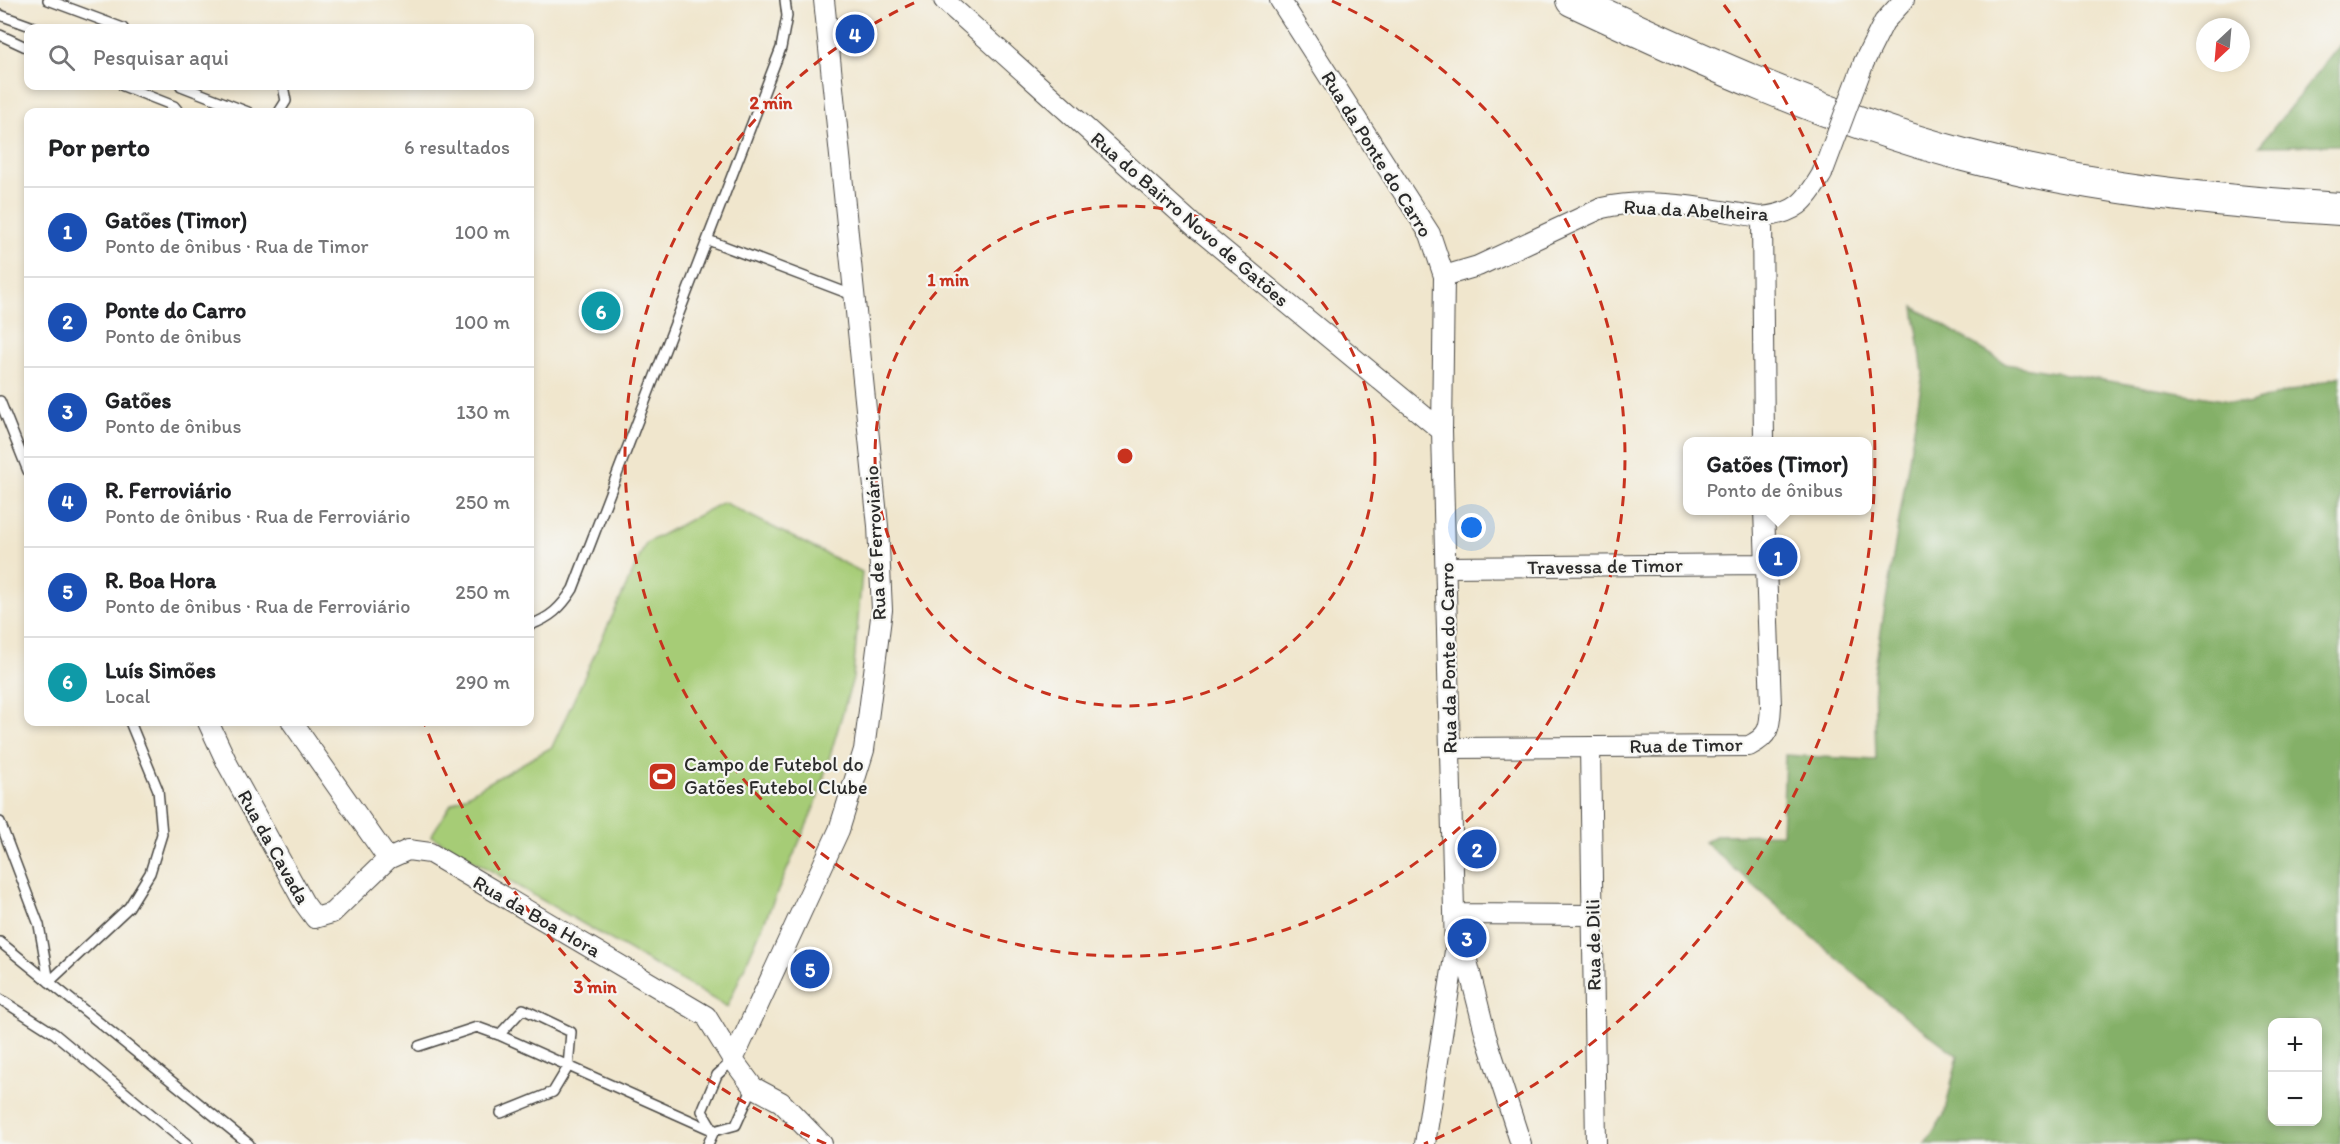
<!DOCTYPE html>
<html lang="pt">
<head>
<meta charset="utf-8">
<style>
	:root { --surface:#fff; --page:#f6f6f6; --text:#202124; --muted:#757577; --line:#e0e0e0; --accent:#b45309 }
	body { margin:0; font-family:Itim,sans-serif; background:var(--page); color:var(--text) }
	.controls { position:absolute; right:18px; bottom:18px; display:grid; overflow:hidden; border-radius:12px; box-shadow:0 3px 9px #0003 }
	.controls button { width:54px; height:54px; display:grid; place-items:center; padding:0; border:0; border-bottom:2px solid var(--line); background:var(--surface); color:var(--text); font:30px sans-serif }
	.compass { position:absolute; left:2196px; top:18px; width:54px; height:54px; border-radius:50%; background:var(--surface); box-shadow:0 3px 9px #0003; rotate:206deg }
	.you { position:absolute; left:1472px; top:528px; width:21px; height:21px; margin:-15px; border:4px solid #fff; border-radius:50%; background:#1a73e8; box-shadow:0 0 0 9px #1a73e833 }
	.badge { display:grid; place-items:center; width:39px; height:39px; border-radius:50%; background:var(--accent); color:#fff; font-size:20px; font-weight:700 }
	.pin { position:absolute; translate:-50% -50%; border:3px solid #fff; box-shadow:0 2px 6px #0006 }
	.popup { position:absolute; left:1683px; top:437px; width:189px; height:78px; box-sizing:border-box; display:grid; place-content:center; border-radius:12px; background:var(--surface); filter:drop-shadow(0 2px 4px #0005); font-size:20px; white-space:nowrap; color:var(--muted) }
	.popup b { font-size:22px; color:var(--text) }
	.popup::after { content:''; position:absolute; left:50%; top:100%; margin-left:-12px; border:12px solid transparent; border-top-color:var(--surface) }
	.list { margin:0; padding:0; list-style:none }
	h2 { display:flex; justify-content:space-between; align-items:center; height:78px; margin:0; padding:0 24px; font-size:26px }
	h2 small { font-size:20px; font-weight:400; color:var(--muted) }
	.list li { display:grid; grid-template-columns:39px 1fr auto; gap:18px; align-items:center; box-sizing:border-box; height:90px; padding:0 24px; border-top:2px solid var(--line) }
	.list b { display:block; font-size:22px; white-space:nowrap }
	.list p { margin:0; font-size:20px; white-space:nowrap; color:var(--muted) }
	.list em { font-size:20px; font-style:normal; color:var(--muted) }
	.icon { flex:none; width:33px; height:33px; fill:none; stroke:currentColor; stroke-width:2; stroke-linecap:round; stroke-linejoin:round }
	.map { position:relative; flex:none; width:2340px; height:1144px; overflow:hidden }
	.search { position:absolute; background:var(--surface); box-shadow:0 3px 9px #0003; left:24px; top:24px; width:510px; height:66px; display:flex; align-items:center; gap:15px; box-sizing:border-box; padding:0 21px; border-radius:12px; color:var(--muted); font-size:22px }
	.panel { position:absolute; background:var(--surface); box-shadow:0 3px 9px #0003; left:24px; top:108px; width:510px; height:618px; border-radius:12px }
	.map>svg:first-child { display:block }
	.green { fill:#a6cc76; stroke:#687c50; stroke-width:1.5 }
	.forest { fill:#84b067; stroke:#586e49; stroke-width:1.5; fill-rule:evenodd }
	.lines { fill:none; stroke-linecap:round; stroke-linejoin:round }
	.service-casing { stroke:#494743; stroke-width:12 }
	.minor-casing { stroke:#494743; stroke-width:22 }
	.trunk-casing { stroke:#494743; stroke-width:34 }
	.service { stroke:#fff; stroke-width:9 }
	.minor { stroke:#fff; stroke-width:20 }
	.trunk { stroke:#fff; stroke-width:32 }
	.minor-bridge-casing { stroke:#494743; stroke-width:22; stroke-linecap:butt }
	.minor-bridge { stroke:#fff; stroke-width:20 }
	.ring { fill:none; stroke:#c8321e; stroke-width:3; stroke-dasharray:10 8 }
	.labels { text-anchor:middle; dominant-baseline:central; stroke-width:4.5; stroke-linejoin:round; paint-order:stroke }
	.street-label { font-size:20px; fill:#2b2b2b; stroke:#f6f6f2 }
	.poi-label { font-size:20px; fill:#2b2b2b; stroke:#f6f6f2; text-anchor:start }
	.centre { fill:#c8321e; stroke:#f6f6f2; stroke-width:3 }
	.ring-label { font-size:18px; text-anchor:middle; font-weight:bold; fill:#c8321e; stroke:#f6f6f2; stroke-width:4.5; stroke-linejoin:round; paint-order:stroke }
</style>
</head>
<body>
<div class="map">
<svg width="2340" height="1144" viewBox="0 0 2340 1144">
	<rect width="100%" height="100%" fill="#f6f6f2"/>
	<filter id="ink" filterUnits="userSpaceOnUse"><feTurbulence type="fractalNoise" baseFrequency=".0167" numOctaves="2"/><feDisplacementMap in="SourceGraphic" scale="12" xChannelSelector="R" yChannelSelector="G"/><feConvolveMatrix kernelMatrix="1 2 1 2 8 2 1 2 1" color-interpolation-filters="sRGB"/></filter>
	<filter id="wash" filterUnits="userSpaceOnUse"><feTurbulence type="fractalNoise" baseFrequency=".008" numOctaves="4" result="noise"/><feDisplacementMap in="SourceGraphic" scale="24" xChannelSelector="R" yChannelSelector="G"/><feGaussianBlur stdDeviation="1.35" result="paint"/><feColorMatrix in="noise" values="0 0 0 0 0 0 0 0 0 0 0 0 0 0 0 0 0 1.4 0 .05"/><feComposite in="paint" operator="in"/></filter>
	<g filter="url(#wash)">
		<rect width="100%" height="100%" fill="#f0e6cd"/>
		<!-- green -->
		<path class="green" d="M723 502 862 572 853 678 815 806 727 1007 431 836 451 804 552 747 646 543Z"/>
		<!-- forest -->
		<path class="forest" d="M2340 45V145L2259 146Z
			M1914 307 2006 364 2247 404 2340 376V1144H1925L1944 1115 1958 1056 1888 1003 1704 842 1718 835 1782 834 1785 755 1876 760 1874 674 1923 373ZM2272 1022H2318V1122H2272Z"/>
	</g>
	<g filter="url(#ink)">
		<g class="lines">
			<defs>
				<path id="service" d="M48 0 123 28
					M0 15 36 28
					M0 35 28 48
					M123 86 174 106 179 112
					M181 86 248 112
					M279 112 286 101 283 86
					M708 240 855 296
					M0 401 28 471
					M530 625C550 618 561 608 573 589L781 48 787 16 785 0
					M0 822 39 925 49 982
					M0 942 249 1144
					M49 982 129 907 150 873 162 834 158 790 130 722
					M0 999 55 1034 187 1144
					M499 1035 523 1009 571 1032 568 1067 553 1092 501 1113
					M419 1046 477 1027 499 1035 714 1131 736 1125 753 1087
					M714 1131 702 1111 717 1075 733 1060
					M708 1144 714 1131"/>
				<path id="minor" d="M944 0 1199 230 1442 431
					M1280 0 1430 234 1444 276 1442 431 1455 951 1425 1144
					M1864 62 1884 22 1904 0
					M1762 217 1764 442
					M1444 276 1478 266 1602 208C1653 196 1710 210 1762 217 1796 213 1805 203 1822 174
					M1446 567 1765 564
					M208 722 228 765 304 903 315 918 332 913 388 859 408 850 430 853 706 1016 733 1060 753 1087 781 1102 822 1144
					M292 722 388 859
					M1590 747 1596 1144
					M1450 748 1749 746C1769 736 1770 728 1771 706L1764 510
					M1454 914 1593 915
					M1455 951 1467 961 1486 1036 1521 1144
					M733 1060 839 830 864 750 882 610 878 526 824 0"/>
				<path id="trunk" d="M1572 0C1700 60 1827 118 1964 155 2087 188 2213 201 2340 209"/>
			</defs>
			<!-- service casing -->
			<use href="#service" class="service-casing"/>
			<!-- minor casing -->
			<use href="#minor" class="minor-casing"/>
			<!-- trunk casing -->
			<use href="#trunk" class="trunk-casing"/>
			<!-- service -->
			<use href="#service" class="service"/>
			<!-- minor -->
			<use href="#minor" class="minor"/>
			<!-- trunk -->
			<use href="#trunk" class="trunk"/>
			<defs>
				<path id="minor-bridge" d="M1822 174 1864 62"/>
			</defs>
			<!-- minor-bridge casing -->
			<use href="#minor-bridge" class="minor-bridge-casing"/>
			<!-- minor-bridge -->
			<use href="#minor-bridge" class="minor-bridge"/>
		</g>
	</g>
	<!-- distance rings -->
	<g class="ring">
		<circle cx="1125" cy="456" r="250"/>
		<path d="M1332 1A500 500 0 1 1 918 1"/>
		<path d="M826 1144A750 750 0 0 1 425 725M1724 5A750 750 0 0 1 1424 1144"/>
	</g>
	<!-- icons -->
	<defs>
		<symbol id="stadium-square" viewBox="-11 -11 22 22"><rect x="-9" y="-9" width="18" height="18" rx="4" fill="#c8321e" stroke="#f6f6f2"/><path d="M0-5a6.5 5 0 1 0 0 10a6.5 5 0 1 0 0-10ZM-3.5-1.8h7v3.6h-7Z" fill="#fff"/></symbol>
	</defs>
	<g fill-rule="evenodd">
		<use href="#stadium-square" x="646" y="760" width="33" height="33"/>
	</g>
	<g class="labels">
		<!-- street labels -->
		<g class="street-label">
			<text transform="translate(1377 154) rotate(58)">Rua da Ponte do Carro</text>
			<text transform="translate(1696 210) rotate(3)">Rua da Abelheira</text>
			<text transform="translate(1190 219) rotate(41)">Rua do Bairro Novo de Gatões</text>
			<text transform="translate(875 543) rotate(-93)">Rua de Ferroviário</text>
			<text transform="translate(1605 566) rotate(-1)">Travessa de Timor</text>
			<text transform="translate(1448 658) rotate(-91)">Rua da Ponte do Carro</text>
			<text transform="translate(1686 745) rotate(-1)">Rua de Timor</text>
			<text transform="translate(274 847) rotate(61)">Rua da Cavada</text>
			<text transform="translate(537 916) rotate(30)">Rua da Boa Hora</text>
			<text transform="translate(1593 945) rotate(-91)">Rua de Dili</text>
		</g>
		<!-- poi labels -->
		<g class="poi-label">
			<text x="684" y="764">Campo de Futebol do<tspan x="684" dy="23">Gatões Futebol Clube</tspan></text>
		</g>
	</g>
	<circle cx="1125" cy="456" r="9" class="centre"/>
	<g class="ring-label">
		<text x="771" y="109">2 min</text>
		<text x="948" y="286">1 min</text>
		<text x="595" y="993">3 min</text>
	</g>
</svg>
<div class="controls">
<button>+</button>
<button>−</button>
</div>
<svg class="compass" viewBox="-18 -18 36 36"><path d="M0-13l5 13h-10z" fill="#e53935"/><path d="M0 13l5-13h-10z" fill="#757577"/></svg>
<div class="you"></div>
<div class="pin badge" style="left:1778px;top:557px;background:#1a4fb4">1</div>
<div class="popup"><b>Gatões (Timor)</b>Ponto de ônibus</div>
<div class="pin badge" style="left:1477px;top:849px;background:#1a4fb4">2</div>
<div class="pin badge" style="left:1467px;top:938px;background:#1a4fb4">3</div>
<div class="pin badge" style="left:855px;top:34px;background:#1a4fb4">4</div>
<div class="pin badge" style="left:810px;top:969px;background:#1a4fb4">5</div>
<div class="pin badge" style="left:601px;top:311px;background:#0f9aa8">6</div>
<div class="search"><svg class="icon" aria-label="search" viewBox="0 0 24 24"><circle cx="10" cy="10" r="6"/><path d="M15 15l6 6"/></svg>Pesquisar aqui</div>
<section class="panel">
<h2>Por perto<small>6 resultados</small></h2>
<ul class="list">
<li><span class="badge" style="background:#1a4fb4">1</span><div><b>Gatões (Timor)</b><p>Ponto de ônibus · Rua de Timor</p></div><em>100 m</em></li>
<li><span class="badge" style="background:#1a4fb4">2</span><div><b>Ponte do Carro</b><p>Ponto de ônibus</p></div><em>100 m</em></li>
<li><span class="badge" style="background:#1a4fb4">3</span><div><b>Gatões</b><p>Ponto de ônibus</p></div><em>130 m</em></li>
<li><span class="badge" style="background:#1a4fb4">4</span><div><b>R. Ferroviário</b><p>Ponto de ônibus · Rua de Ferroviário</p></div><em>250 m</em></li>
<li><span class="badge" style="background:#1a4fb4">5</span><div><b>R. Boa Hora</b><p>Ponto de ônibus · Rua de Ferroviário</p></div><em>250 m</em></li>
<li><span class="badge" style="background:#0f9aa8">6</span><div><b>Luís Simões</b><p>Local</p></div><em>290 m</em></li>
</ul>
</section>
</div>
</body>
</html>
